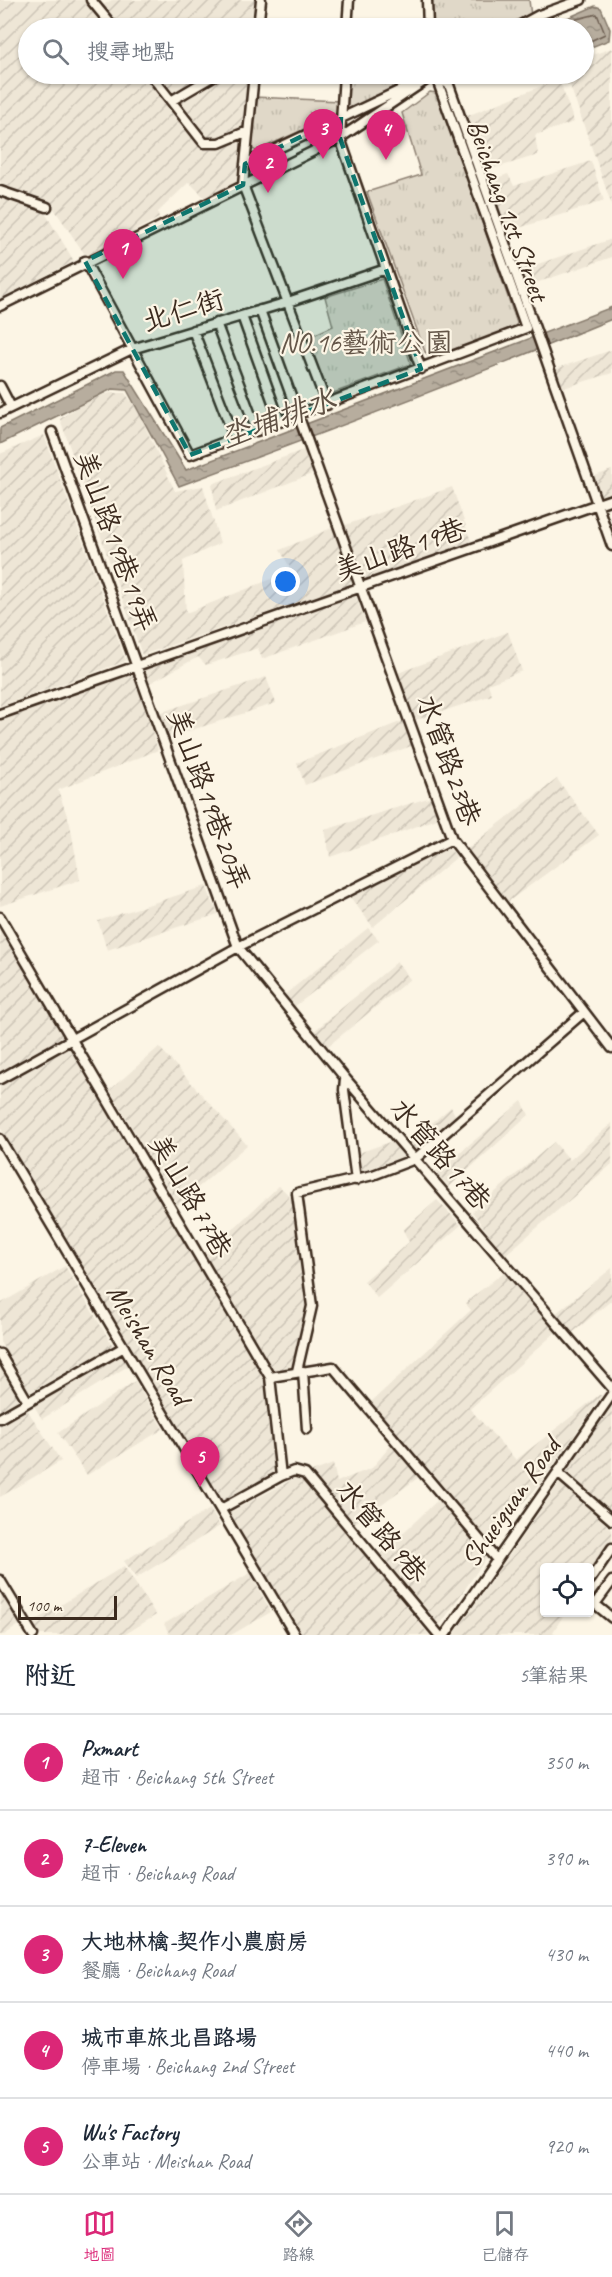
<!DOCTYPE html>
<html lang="zh-TW">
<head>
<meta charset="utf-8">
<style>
	:root { --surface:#fff; --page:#f6f6f7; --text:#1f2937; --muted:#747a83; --line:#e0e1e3; --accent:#db2777 }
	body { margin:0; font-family:Caveat,"LXGW WenKai TC",sans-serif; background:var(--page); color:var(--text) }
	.controls { position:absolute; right:18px; bottom:18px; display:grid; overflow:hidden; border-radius:6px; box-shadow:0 2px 4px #0004 }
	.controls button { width:54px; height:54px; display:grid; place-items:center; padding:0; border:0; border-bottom:2px solid var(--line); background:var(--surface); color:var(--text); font:30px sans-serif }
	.scale { position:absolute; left:18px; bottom:15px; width:99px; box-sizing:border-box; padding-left:6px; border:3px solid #3b2a1e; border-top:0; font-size:16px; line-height:21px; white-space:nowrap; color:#3b2a1e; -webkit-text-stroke:4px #fcf5e5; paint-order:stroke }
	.you { position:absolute; left:286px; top:582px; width:21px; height:21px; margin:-15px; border:4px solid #fff; border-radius:50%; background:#1a73e8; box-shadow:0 0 0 9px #1a73e833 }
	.badge { display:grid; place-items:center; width:39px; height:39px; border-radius:50%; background:var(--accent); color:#fff; font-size:20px; font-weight:700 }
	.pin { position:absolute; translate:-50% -50px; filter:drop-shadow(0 2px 3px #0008) }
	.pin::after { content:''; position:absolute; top:32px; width:21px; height:18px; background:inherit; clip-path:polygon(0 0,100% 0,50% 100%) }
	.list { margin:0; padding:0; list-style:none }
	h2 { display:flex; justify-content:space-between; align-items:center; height:78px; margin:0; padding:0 24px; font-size:26px }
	h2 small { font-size:20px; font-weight:400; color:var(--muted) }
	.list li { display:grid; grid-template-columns:39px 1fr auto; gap:18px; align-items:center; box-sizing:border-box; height:96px; padding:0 24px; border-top:2px solid var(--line) }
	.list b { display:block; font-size:22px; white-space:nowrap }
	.list p { margin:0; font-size:20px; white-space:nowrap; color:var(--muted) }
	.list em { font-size:20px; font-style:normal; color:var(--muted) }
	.icon { flex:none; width:33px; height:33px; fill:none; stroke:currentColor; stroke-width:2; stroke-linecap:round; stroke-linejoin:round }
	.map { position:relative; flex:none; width:612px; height:1635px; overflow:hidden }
	.search { position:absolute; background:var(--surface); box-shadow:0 2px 4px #0004; left:18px; right:18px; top:18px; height:66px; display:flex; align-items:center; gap:15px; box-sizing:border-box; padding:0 21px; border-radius:33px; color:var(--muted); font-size:22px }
	.sheet { height:558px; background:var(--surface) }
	nav { display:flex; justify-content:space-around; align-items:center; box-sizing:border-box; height:84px; border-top:2px solid var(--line); background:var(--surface); font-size:16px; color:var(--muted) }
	nav a { display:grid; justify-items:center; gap:3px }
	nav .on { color:var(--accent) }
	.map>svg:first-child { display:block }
	.industrial { fill:url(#industrial-furrows) }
	.grass { fill:url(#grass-tufts); stroke:#8e8173; stroke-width:1.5 }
	.water { fill:url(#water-ripples); stroke:#85796b; stroke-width:1.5 }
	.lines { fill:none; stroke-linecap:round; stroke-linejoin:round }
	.shore { stroke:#6d5e51; stroke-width:1.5 }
	.minor-casing { stroke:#3b2a1e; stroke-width:13 }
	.minor { stroke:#fcf5e5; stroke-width:8 }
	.marked { fill:#0f766e; fill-opacity:0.2; stroke:#0f766e; stroke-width:4.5; stroke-dasharray:12 8; stroke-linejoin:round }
	.labels { text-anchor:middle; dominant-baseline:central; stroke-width:4.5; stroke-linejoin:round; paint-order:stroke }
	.street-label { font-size:28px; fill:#3b2a1e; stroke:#fcf5e5 }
	.park-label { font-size:28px; fill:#645648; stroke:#fcf5e5 }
	.water-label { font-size:30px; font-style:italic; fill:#605144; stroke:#fcf5e5 }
</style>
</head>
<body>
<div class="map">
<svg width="612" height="1635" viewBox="0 0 612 1635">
	<defs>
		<pattern id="industrial-furrows" width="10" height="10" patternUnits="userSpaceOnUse" patternTransform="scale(1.5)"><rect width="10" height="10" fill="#eee6d6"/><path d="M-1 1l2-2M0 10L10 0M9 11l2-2" fill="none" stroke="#cdc5b7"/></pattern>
		<pattern id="grass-tufts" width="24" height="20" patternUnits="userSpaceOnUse" patternTransform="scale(1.5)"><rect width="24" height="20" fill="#e0d8c8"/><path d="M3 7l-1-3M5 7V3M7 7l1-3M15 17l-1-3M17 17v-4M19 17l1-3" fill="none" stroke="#c1baab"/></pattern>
		<pattern id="water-ripples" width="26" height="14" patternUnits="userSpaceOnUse" patternTransform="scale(1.5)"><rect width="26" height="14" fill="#b7ad9e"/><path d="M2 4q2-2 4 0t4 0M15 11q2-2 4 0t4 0" fill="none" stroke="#968d80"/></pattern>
	</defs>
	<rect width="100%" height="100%" fill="#fcf5e5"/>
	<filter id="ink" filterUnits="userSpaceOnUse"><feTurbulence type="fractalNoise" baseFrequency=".0167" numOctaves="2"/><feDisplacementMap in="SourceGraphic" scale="12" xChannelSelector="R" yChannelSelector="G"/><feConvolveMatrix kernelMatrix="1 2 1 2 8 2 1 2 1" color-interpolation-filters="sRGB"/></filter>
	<g filter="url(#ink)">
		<!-- industrial -->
		<path class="industrial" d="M0 0H84L107 28H28V74H142L203 150H214L242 138 238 184 205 198 189 182 158 212 159 218 86 256 48 200 0 186Z
			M112 0H256L253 28H120L101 6Z
			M612 48V206L566 74H584V58Z
			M156 74H209L173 94Z
			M251 74 245 128 221 137 205 139 176 100 222 75Z
			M559 79 574 122 535 135 538 155 482 172 467 116Z
			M591 161 604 201 503 233 486 182 508 174 514 186Z
			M0 196 45 213 74 261 0 299Z
			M612 239V257L524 287 517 271Z
			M612 350V373L560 389 552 370Z
			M110 393H125L137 409 175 491 203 486 220 543 183 561 186 613 292 571 280 550 334 527 354 583 142 655 60 419 87 400Z
			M44 435 126 661 0 706V454Z
			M306 449 314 473 216 511 212 484Z
			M612 470V494L599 498 592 477Z
			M452 487 471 541 364 582 343 526Z
			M355 593 365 622 262 659 258 648 206 665 198 657 150 683 144 667Z
			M508 632 522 671 488 684 492 695 416 720 398 673Z
			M134 673 158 750 58 790 70 824 80 880 0 906V720Z
			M266 677 276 703 170 737 159 713Z
			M405 720 414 745 305 785 297 763Z
			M557 779 599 835 506 903 464 851Z
			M431 797 437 819 330 857 325 830Z
			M448 847 457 857 373 927 347 893Z
			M206 886 218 914 107 950 98 921Z
			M0 927 65 1036 0 1073Z
			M368 928 379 940 294 1007 283 996Z
			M397 962 410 979 327 1047 313 1032Z
			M72 1046 266 1379 276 1473 223 1502 0 1127V1086Z
			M159 1047 247 1145 178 1205 110 1090Z
			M522 1101 529 1115 449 1187 436 1172Z
			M451 1107 456 1117 416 1153 408 1143Z
			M612 1123V1164L505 1255 472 1212 554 1142 570 1160Z
			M392 1141 406 1155 358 1173 356 1154Z
			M279 1186 292 1198 308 1307 294 1367 272 1370 205 1255Z
			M437 1200 461 1225 377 1298 364 1281 409 1242 403 1230Z
			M65 1266 113 1346 30 1392 0 1342V1304Z
			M612 1268V1300L571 1334 555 1314Z
			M504 1272 557 1331 470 1409 516 1460 599 1395H602L543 1480 488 1542 371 1402 471 1310 465 1303Z
			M120 1355 128 1366 42 1419 33 1404Z
			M0 1362 22 1398 0 1410Z
			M135 1381 163 1429 87 1475 58 1433Z
			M612 1401V1514L564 1472Z
			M26 1408 61 1461 0 1497V1423Z
			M392 1444 419 1477 354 1524 312 1472 333 1464 337 1482 372 1468Z
			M299 1476 304 1479 429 1635H299L229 1513Z
			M560 1482 612 1530V1540L590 1575V1568H544V1612L565 1613 553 1632 556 1635H454Z
			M439 1499 487 1557 440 1625 381 1554Z
			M210 1509 220 1526 136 1578 124 1561Z
			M124 1566 156 1615 124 1635H36L30 1624Z
			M250 1573 271 1612 231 1635H170L164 1624Z
			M1 1594 19 1625 4 1635H0Z"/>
		<!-- grass -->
		<path class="grass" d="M431 0H529L531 16 509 28H434Z
			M348 74H425L350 109 346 106Z
			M430 92 437 93 517 323 514 329 431 357 425 352 367 192 421 175 402 113Z
			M254 97 339 101 336 115 256 151 250 147Z
			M382 279 411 364 328 395 307 338 333 326 325 297Z"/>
		<!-- water -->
		<path class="water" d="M595 6 601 8 610 29 609 40 584 50V28H566L565 19Z
			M612 307V319C469 378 324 433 179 486L127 390 112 389 0 444V428L116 370H124L186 470Z"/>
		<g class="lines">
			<!-- shore -->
			<path class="shore" d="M572 28 573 20 597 14 605 34 584 44"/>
			<defs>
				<path id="minor" d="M91 0 114 28
					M427 0 428 28
					M258 28 261 0
					M347 28 349 0
					M515 28 539 15 581 0
					M150 74 204 143H219L248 131
					M254 74 243 185 327 405
					M344 74 340 138 421 369
					M435 74 449 85 612 546
					M171 101 217 74
					M245 164 413 84
					M0 191 47 207
					M85 261 190 455 526 328 435 74
					M0 306 340 138 435 74
					M260 310 452 839 612 1048
					M242 316 280 422
					M216 323 257 431
					M193 330 235 439
					M0 386 11 407
					M0 413 132 349 288 302 386 269
					M52 432 238 947 345 1078 612 1388
					M0 714 612 499
					M0 917 270 1377 333 1367 497 1560
					M345 1078 344 1090 356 1180
					M0 1079 238 947 452 839
					M0 1139 295 1635
					M0 1354 28 1402
					M297 1371 312 1306 297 1193 373 1175 415 1159 584 1012
					M303 1371 307 1429
					M0 1418 124 1347
					M558 1473 612 1520
					M281 1476 294 1471 305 1474 439 1635
					M221 1509 281 1476 270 1377
					M0 1580 33 1635
					M590 1580 612 1548
					M612 1581 595 1604 612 1618
					M445 1635 612 1394"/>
			</defs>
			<!-- minor casing -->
			<use href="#minor" class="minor-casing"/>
			<!-- minor -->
			<use href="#minor" class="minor"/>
		</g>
	</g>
	<!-- marked area -->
	<path class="marked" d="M341 117 340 138 421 369 190 455 85 261 243 185 245 164Z"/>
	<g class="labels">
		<!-- street labels -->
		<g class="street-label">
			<text transform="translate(508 210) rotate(70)">Beichang 1st Street</text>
			<text transform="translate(183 310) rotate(-17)">北仁街</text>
			<text transform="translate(116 541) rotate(70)">美山路19巷19弄</text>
			<text transform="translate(400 549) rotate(-19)">美山路19巷</text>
			<text transform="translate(449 760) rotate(70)">水管路23巷</text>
			<text transform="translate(209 799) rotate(70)">美山路19巷20弄</text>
			<text transform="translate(441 1154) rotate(49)">水管路17巷</text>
			<text transform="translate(191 1196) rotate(60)">美山路77巷</text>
			<text transform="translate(149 1344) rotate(59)">Meishan Road</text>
			<text transform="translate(510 1502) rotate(-55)">Shueiguan Road</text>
			<text transform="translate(382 1531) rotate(50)">水管路9巷</text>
		</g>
		<!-- park labels -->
		<g class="park-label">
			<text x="366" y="342">NO.16藝術公園</text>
		</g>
		<!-- water labels -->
		<g class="water-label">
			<text transform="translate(278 418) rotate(-20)">坔埔排水</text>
		</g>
	</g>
</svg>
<div class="controls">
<button><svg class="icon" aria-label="locate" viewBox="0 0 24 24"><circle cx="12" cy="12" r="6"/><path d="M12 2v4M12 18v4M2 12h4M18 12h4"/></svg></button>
</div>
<div class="scale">100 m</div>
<div class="you"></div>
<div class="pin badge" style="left:123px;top:279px">1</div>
<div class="pin badge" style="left:268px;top:193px">2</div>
<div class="pin badge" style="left:323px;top:159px">3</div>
<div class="pin badge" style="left:386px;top:160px">4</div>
<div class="pin badge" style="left:200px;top:1487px">5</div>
<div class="search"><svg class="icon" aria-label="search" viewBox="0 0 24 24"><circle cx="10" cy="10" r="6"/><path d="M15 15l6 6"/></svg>搜尋地點</div>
</div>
<section class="sheet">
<h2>附近<small>5筆結果</small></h2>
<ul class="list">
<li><span class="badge">1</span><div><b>Pxmart</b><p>超市 · Beichang 5th Street</p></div><em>350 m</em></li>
<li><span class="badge">2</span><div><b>7-Eleven</b><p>超市 · Beichang Road</p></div><em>390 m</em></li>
<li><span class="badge">3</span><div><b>大地林檎-契作小農廚房</b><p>餐廳 · Beichang Road</p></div><em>430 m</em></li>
<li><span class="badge">4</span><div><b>城市車旅北昌路場</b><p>停車場 · Beichang 2nd Street</p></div><em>440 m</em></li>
<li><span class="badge">5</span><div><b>Wu's Factory</b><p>公車站 · Meishan Road</p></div><em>920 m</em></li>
</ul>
</section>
<nav>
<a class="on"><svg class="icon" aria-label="map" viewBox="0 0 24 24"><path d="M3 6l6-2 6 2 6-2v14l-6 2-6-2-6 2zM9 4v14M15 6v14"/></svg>地圖</a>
<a><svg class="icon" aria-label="directions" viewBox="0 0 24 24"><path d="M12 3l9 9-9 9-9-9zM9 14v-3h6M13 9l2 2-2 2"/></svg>路線</a>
<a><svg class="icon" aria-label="saved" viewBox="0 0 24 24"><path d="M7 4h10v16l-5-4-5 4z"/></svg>已儲存</a>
</nav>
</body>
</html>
